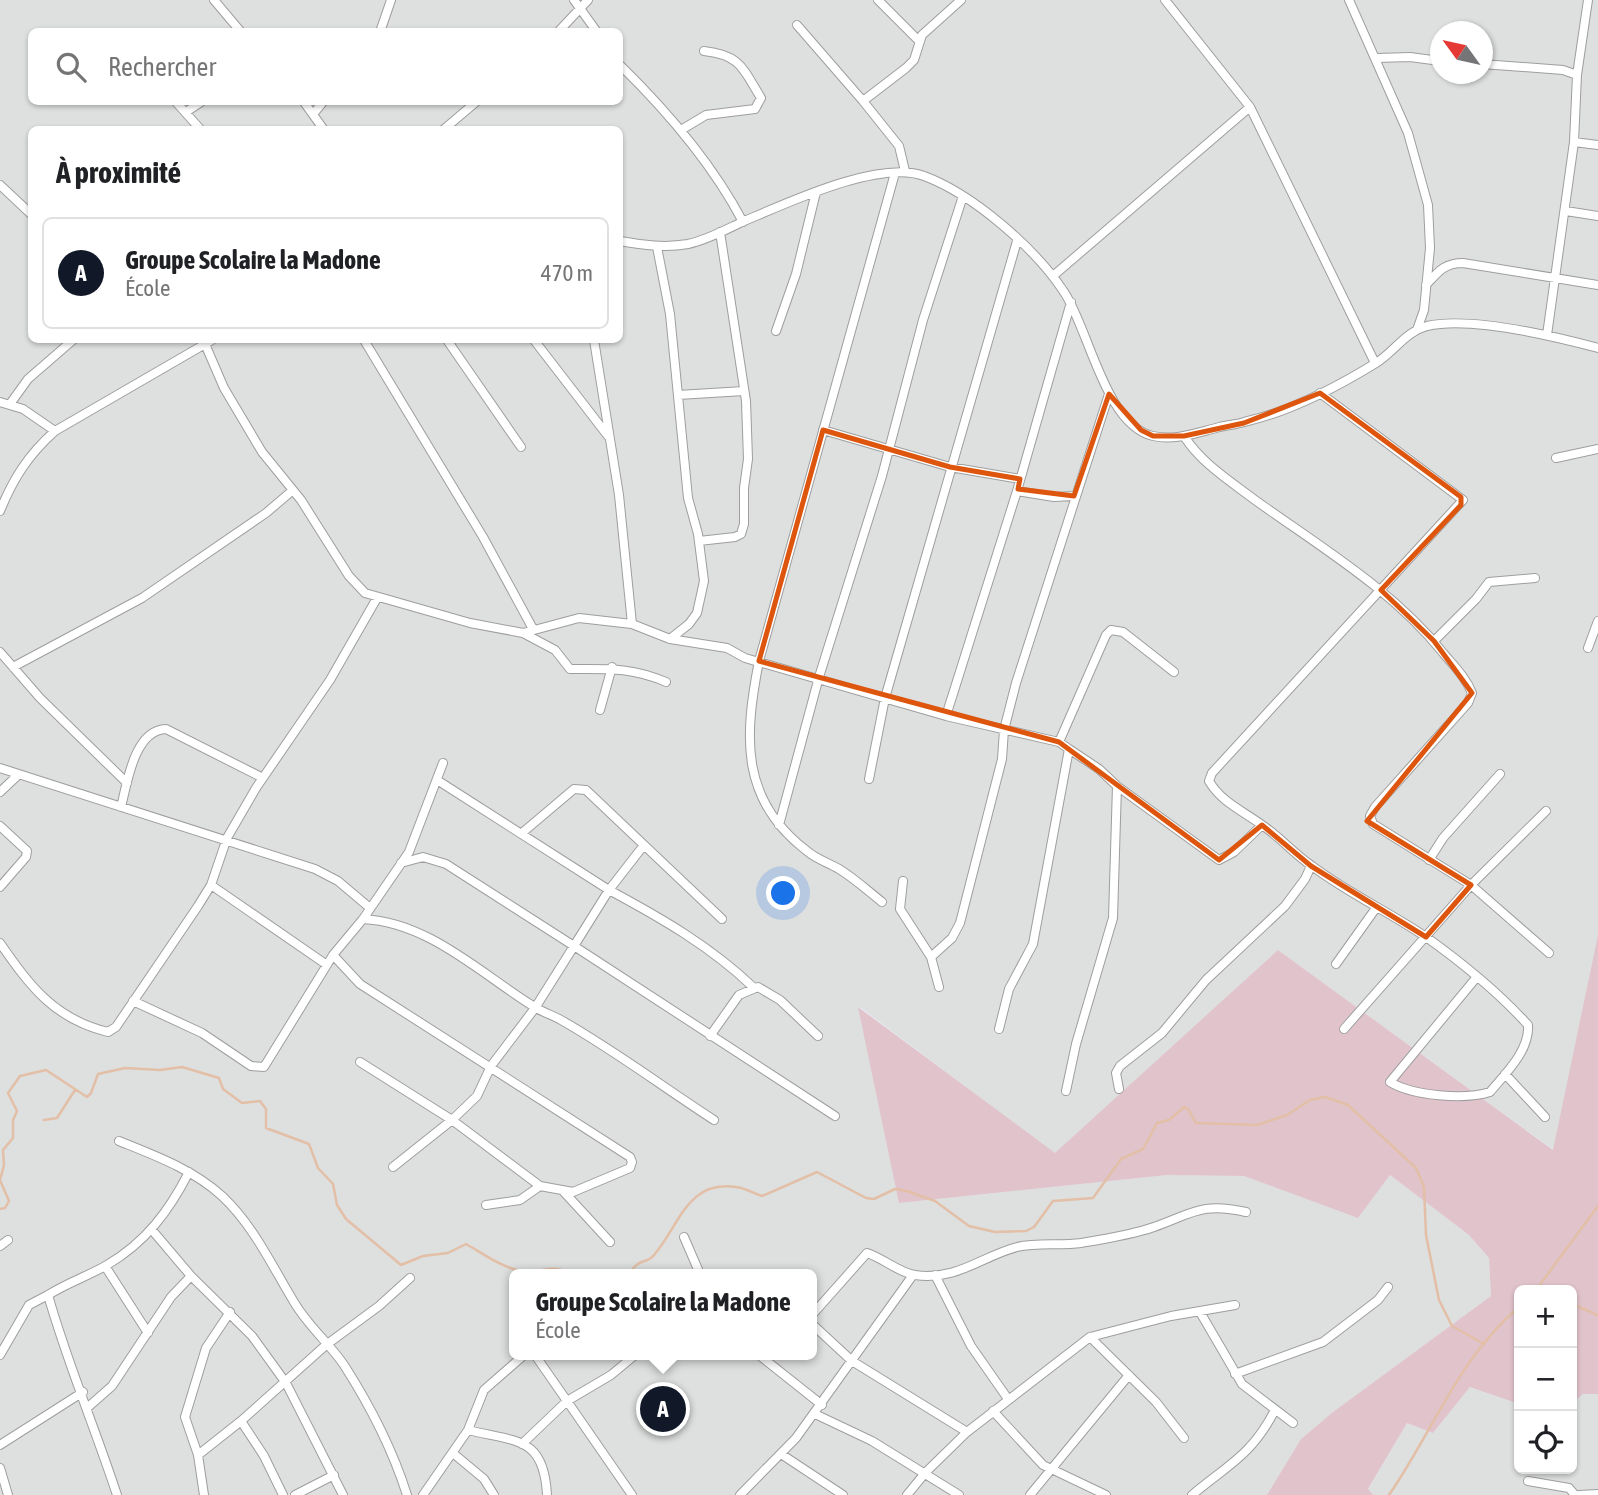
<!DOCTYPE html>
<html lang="fr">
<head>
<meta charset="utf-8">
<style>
	:root { --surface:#fff; --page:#f2f2f2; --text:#202124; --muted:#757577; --line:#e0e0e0; --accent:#111827 }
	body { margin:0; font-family:"Asap Condensed",sans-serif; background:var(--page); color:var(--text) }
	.controls { position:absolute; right:21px; bottom:21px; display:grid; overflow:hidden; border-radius:10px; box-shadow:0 2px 5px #0004 }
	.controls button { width:63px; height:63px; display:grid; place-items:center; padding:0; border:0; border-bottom:2px solid var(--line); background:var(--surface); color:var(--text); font:35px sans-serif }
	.compass { position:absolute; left:1430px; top:21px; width:63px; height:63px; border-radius:50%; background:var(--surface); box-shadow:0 2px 5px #0004; rotate:303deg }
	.you { position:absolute; left:784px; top:894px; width:24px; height:24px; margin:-18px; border:5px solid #fff; border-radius:50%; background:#1a73e8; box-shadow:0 0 0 10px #1a73e833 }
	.badge { display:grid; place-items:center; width:46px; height:46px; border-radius:50%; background:var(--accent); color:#fff; font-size:23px; font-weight:700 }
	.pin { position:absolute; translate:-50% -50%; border:4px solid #fff; box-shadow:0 2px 7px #0006 }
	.popup { position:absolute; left:509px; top:1269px; width:308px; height:91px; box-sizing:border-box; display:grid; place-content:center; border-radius:10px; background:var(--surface); filter:drop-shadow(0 2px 5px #0005); font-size:23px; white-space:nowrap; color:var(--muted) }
	.popup b { font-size:26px; color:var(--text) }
	.popup::after { content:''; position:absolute; left:50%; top:100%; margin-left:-14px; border:14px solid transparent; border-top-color:var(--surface) }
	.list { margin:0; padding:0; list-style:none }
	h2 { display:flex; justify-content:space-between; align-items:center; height:91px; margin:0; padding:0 28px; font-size:30px }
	h2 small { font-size:23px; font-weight:400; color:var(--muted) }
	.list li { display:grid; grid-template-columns:46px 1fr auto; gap:21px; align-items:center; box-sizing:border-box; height:112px; margin:0 14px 14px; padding:0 14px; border:2px solid var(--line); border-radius:10px }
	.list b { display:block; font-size:26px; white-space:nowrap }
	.list p { margin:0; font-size:23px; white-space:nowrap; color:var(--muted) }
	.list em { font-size:23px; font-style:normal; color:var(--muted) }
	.icon { flex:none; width:38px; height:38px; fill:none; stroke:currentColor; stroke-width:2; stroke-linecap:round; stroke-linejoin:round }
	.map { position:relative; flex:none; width:1598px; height:1495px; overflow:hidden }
	.search { position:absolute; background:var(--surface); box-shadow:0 2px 5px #0004; left:28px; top:28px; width:595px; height:77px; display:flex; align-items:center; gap:18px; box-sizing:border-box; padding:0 24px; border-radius:10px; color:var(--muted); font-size:26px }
	.panel { position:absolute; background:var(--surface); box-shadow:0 2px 5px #0004; left:28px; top:126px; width:595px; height:217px; border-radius:10px }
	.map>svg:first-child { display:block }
	.residential { fill:#dedfdf; fill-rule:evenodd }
	.wetland { fill:#e1c3cb }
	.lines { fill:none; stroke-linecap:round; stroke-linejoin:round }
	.stream { stroke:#e2bfa6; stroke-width:2.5 }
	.minor-casing { stroke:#9e9e9e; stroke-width:10 }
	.minor { stroke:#fff; stroke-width:8 }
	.marked { fill:none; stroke:#de560d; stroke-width:5; stroke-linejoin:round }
</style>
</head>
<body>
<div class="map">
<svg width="1598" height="1495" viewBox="0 0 1598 1495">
	<rect width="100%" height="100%" fill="#e7e9f2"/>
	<!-- residential -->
	<path class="residential" d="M0 0H1598V935L1554 1150 1278 950 1055 1154 860 1007 899 1203 1167 1175 1244 1176 1358 1218 1390 1175 1469 1235 1489 1258 1491 1296 1333 1412 1301 1439 1267 1495H0ZM32 32H620V102H32ZM1440 32H1482V74H1440ZM32 130H620V340H32ZM514 1274H812V1355H514Z
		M1470 1387 1519 1404V1469H1572V1403L1583 1394H1598V1495H1373L1368 1490 1407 1423 1433 1433Z"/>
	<!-- wetland -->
	<path class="wetland" d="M1598 935V1394H1583L1572 1403V1290H1519V1404L1470 1387 1433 1433 1407 1423 1368 1489 1373 1495H1267L1301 1439 1333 1412 1491 1296 1489 1258 1469 1235 1390 1175 1358 1218 1244 1176 1167 1175 899 1203 858 1007 1055 1153 1278 950 1553 1150Z"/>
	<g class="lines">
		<!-- stream -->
		<path class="stream" d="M44 1120 57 1118 75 1090
			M0 1209 5 1208 9 1201 0 1180 4 1165 3 1150 13 1138V1120L17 1111 8 1093 20 1076 46 1070 87 1097 91 1093 98 1074 125 1068 160 1070 182 1067 219 1078 223 1089 242 1103 260 1101 266 1109V1128L309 1144 318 1168 333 1184 337 1205 346 1219 401 1265 423 1256 448 1253 466 1244C482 1253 503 1268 521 1271 539 1275 552 1262 569 1274
			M630 1274C638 1257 646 1265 654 1255 679 1227 687 1179 736 1187 745 1188 753 1193 762 1196L817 1172 866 1198 874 1199 895 1189 907 1191 935 1201 969 1226 995 1232 1026 1231 1034 1227 1053 1201 1093 1198 1121 1159 1143 1149 1157 1123 1169 1120 1184 1107 1188 1109 1196 1123 1257 1125 1287 1115 1310 1100 1325 1097 1348 1105 1416 1168 1424 1187 1426 1235 1439 1300 1452 1326 1484 1344
			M1536 1290 1598 1206
			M1572 1304 1598 1315
			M1389 1495C1432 1433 1459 1357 1519 1307"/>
		<defs>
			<path id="minor" d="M214 0 241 32
				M574 0 597 32
				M878 0 918 40
				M1165 0 1250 107 1375 363
				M1349 0 1408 133 1428 205 1430 248 1424 310 1417 330
				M797 25 863 101
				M380 32 391 0
				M558 32 588 0
				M1377 58 1410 57 1440 61
				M1482 64 1563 70 1577 75
				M620 65C668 112 712 163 743 222
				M176 102 201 130
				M304 102 324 130
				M186 112 201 102
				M314 113 323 102
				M443 130 476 102
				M681 130 706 115 755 109 761 98C743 69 741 55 704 51
				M1574 142 1598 145
				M905 171 899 146 863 101 906 68 914 60 922 35 961 0
				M0 185 32 215
				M1566 211 1598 216
				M620 241C643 245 665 248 688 244 707 240 725 230 742 222 785 204 879 159 924 176 973 194 1036 249 1064 292 1089 329 1105 425 1153 436 1174 441 1196 433 1216 428 1225 425 1235 425 1244 422 1289 412 1337 387 1376 363 1394 352 1405 332 1427 326 1472 316 1553 336 1598 348
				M1053 276 1250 107
				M1426 285C1438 272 1444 263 1463 263L1598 285
				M776 331 796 274 816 192
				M1547 335 1574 142 1577 75 1588 0
				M364 340 483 537 533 629
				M447 340 521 447
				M534 340 608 436
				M205 344 224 388 262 452 301 500 349 576 365 593 470 623 523 633 579 618 632 624 619 495 594 340
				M1320 393 1463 500 1212 773 1209 781C1221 802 1243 811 1262 825 1280 837 1294 854 1312 866 1348 893 1389 912 1426 937 1461 962 1499 993 1528 1025 1530 1050 1506 1073 1490 1092 1465 1100 1413 1096 1390 1082L1476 978
				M678 395 744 391
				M0 402 23 409 55 431
				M10 404 28 379 73 340
				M823 430 950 467 1020 479
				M1184 436C1201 463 1230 481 1255 500 1322 548 1393 590 1444 654 1455 667 1466 678 1472 693L1468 703 1375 807 1370 816 1373 824 1471 885 1549 953
				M1556 458 1598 449
				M1017 491 1054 497 1074 496
				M0 511C13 479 28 455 55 431L212 340
				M699 541 735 537 741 534 744 524V488L748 459 746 401 720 232
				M632 624 670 639 689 624 697 613 704 581 698 534 688 498 670 314 657 247
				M523 633 555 650 570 669C606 669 631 667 666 682
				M670 639 727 648 745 658 946 716 1059 742 1069 749 1033 944 1009 989 999 1029
				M1434 641 1476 599 1489 582 1535 578
				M1588 648 1598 621
				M0 652 40 698 127 783
				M13 667 142 598 266 513 293 490
				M600 710 612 667
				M946 716 1017 491 1071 302
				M1059 742 1106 635 1111 630 1123 632 1174 672
				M0 768 315 869 338 881 370 908
				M869 779 885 698 1017 241
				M437 780 609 890 644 845
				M1117 786 1219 860 1234 852 1262 825
				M0 792 18 775
				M121 807C127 784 134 730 166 729L263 778
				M779 825 819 677 882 476 923 320 963 196
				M0 826 27 851 26 857 0 887
				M522 833 574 789 586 790 722 919
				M1429 860 1443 838 1500 774
				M401 863 423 857 446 864 574 946 609 890C661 918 710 946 753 987
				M903 881 900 909 931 957
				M211 885 327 965
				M882 902C868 891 854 878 839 869 829 863 816 859 807 851 740 800 744 737 759 661L895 173
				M363 919C428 922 480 973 533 1006 542 1012 552 1015 561 1020 614 1050 663 1087 714 1120
				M0 943C30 986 54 1019 108 1032L116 1027 198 906 211 885 227 838 256 788 330 680 377 598
				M333 955 360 984 630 1157 632 1162 630 1168 573 1192 540 1186 452 1120 360 1062
				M1336 964 1376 908
				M939 987 931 957 952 938 960 923 1002 759 1004 730 1016 683 1109 394
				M133 1001 202 1033 251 1066 264 1067 333 955 363 919 409 852 443 763
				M1344 1029 1471 885 1546 811
				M710 1036 739 995 758 987 780 1000 818 1036
				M1505 1074 1545 1117
				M1119 1089 1116 1073 1120 1066 1162 1033 1206 980 1285 906 1305 879 1311 866
				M1066 1091 1076 1044 1113 918 1117 786 1099 769 1069 749
				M119 1141C156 1156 192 1169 222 1196 254 1226 272 1266 294 1302 308 1326 329 1343 344 1365 369 1404 393 1451 407 1495
				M393 1167 452 1120 477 1096 491 1066 535 1008 574 946 835 1116
				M564 1192 610 1242
				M486 1205 520 1200 540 1186
				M152 1230 191 1276
				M684 1237 700 1274
				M0 1246 8 1240
				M105 1266 148 1333
				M935 1275 971 1346 1008 1399
				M48 1295C67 1283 88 1276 107 1265 146 1242 169 1211 189 1172
				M1200 1312 1242 1384 1293 1423
				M812 1315 867 1253C883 1258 899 1273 915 1275 957 1281 982 1256 1017 1247 1038 1242 1060 1246 1081 1243 1105 1239 1131 1235 1154 1227 1193 1213 1202 1202 1246 1212
				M812 1324 852 1361 967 1432
				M1090 1337 1156 1402 1184 1438
				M0 1355 29 1305 48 1295C67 1362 95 1428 117 1495
				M535 1355 567 1401 611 1375 635 1355
				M759 1355 822 1405
				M1235 1374 1323 1342 1378 1300 1388 1287
				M87 1408 112 1386 171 1297 191 1276 252 1336 286 1383 343 1495
				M993 1411 1043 1465 1106 1495
				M815 1414 872 1441 959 1495
				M241 1421 326 1345 379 1306 410 1278
				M468 1430C516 1442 544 1436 547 1495
				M522 1444 567 1401 632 1495
				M0 1445 83 1392
				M454 1454 484 1479 494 1495
				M781 1454 843 1495
				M198 1455 241 1421 264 1456 283 1495
				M0 1468 8 1495
				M1528 1481 1569 1488 1575 1495
				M204 1495 198 1455 185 1417 206 1348 230 1312
				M295 1495 334 1475
				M423 1495 468 1430 484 1390 524 1355
				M740 1495 796 1438 913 1275
				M907 1495 926 1472 967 1432 1090 1337 1171 1316 1235 1305
				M1030 1495 1129 1375
				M1192 1495C1229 1464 1251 1456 1275 1410
				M1579 1495 1598 1494"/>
		</defs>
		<!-- minor casing -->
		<use href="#minor" class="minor-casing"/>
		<!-- minor -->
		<use href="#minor" class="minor"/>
	</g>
	<!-- marked area -->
	<path class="marked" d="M1320 393 1461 497V505L1381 590 1434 641 1472 693 1367 821 1471 885 1426 937 1311 866 1262 825 1219 860 1059 742 759 661 823 430 950 467 1020 479 1018 489 1074 496 1109 394 1141 430 1153 436H1184L1244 423Z"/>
</svg>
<div class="controls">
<button>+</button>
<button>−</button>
<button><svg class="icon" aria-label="locate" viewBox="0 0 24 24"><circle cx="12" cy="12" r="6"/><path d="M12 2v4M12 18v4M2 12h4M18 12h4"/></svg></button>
</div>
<svg class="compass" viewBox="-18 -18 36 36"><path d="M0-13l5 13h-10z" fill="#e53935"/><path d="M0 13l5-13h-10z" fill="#757577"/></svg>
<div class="you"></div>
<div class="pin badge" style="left:663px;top:1409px">A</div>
<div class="popup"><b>Groupe Scolaire la Madone</b>École</div>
<div class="search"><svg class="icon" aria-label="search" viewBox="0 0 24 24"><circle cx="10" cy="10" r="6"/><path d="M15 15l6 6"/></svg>Rechercher</div>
<section class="panel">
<h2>À proximité<small></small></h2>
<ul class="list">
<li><span class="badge">A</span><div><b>Groupe Scolaire la Madone</b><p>École</p></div><em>470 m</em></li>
</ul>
</section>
</div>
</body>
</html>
